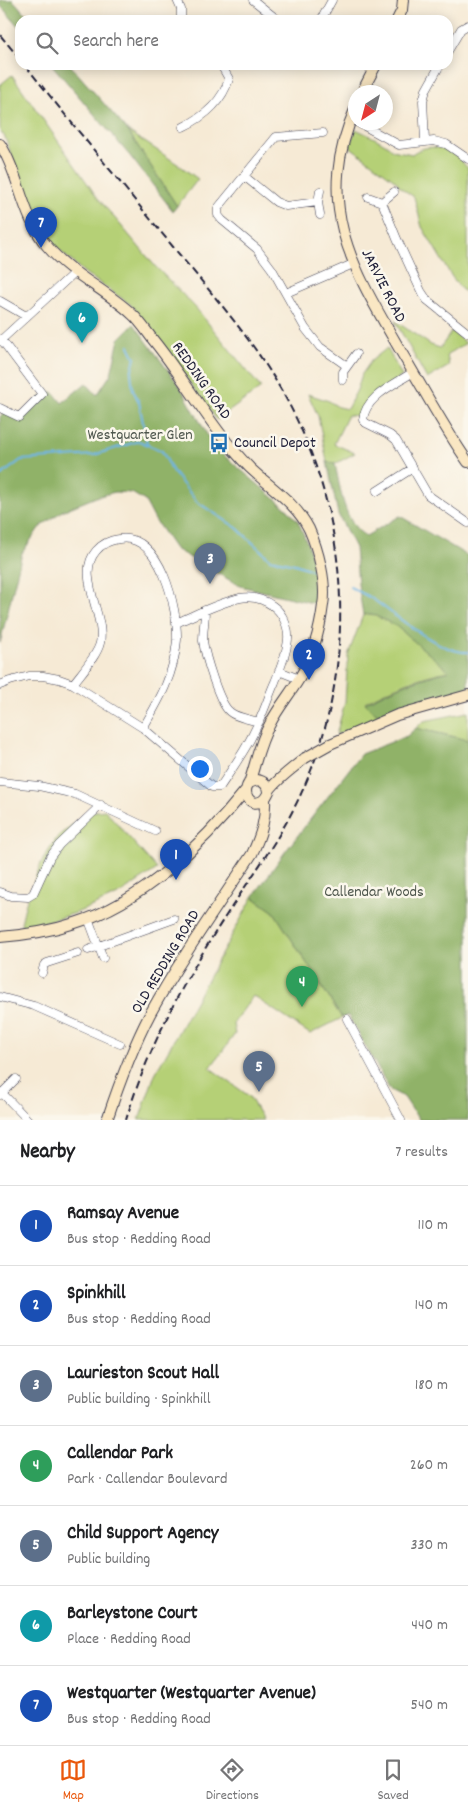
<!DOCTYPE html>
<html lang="en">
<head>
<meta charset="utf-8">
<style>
	:root { --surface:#fff; --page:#f2f2f2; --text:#202124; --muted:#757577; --line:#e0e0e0; --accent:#ea580c }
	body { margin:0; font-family:Dekko,sans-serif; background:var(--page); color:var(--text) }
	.compass { position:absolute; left:348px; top:85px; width:45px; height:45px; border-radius:50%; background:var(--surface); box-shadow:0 2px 12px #0003; rotate:216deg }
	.you { position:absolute; left:199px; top:768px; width:18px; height:18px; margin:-12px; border:4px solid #fff; border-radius:50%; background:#1a73e8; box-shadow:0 0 0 8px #1a73e833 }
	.badge { display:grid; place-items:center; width:32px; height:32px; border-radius:50%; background:var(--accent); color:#fff; font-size:16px; font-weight:700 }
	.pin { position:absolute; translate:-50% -41px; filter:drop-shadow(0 1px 2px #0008) }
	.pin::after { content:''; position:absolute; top:26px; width:18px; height:15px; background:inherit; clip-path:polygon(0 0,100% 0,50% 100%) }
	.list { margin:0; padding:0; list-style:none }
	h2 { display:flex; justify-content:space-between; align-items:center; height:65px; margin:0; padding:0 20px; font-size:21px }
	h2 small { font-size:16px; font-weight:400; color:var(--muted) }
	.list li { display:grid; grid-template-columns:32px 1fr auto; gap:15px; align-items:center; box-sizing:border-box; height:80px; padding:0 20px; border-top:1px solid var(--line) }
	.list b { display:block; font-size:19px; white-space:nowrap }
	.list p { margin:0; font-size:16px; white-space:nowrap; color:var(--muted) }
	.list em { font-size:16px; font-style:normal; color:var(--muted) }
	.icon { flex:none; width:28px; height:28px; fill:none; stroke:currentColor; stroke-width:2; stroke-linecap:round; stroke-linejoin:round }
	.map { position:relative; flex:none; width:468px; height:1120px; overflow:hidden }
	.search { position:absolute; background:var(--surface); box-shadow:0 2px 12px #0003; left:15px; right:15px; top:15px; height:55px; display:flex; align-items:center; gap:12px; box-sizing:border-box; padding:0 18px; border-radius:15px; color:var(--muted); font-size:19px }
	.sheet { height:625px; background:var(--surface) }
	nav { display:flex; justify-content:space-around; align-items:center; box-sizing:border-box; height:70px; border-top:1px solid var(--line); background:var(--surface); font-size:14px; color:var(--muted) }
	nav a { display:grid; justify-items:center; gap:2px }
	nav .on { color:var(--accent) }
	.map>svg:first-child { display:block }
	.green { fill:#b5d076; stroke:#6c7958 }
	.forest { fill:#90b267; stroke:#596a51 }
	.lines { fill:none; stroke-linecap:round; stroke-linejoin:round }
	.stream { stroke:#6eb6e6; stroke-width:2 }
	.street-casing { stroke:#424052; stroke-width:9 }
	.secondary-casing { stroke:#424052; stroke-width:12 }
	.street { stroke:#fff; stroke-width:8 }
	.secondary { stroke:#fae7c3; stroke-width:10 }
	.rail { stroke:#22223b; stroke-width:2; stroke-dasharray:8 4; stroke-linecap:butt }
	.secondary-bridge-casing { stroke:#424052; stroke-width:12; stroke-linecap:butt }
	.secondary-bridge { stroke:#fae7c3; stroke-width:10 }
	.labels { text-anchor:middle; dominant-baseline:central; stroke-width:5; stroke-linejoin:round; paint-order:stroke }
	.street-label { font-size:16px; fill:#22223b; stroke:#fbf7ec }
	.park-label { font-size:16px; fill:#4e564d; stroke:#fbf7ec }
	.poi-label { font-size:16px; fill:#22223b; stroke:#fbf7ec; text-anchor:start }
</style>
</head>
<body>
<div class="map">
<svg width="468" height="1120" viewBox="0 0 468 1120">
	<rect width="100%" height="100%" fill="#fbf7ec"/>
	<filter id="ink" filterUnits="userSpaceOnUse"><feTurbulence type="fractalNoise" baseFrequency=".02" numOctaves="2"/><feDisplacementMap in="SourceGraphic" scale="10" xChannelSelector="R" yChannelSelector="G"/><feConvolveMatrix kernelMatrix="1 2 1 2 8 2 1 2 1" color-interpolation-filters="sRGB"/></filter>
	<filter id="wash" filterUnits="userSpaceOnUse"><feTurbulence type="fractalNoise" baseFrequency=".0096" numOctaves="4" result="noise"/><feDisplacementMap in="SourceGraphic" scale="20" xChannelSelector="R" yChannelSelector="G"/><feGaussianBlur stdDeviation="1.12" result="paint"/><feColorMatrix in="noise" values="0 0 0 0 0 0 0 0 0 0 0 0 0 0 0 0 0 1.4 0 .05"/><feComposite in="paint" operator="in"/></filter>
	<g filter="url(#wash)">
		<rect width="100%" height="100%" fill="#f6ead5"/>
		<!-- green -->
		<path class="green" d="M12 75 97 197 155 266 195 307 261 388 217 420 144 320 130 304 85 273 60 251 41 226 25 193 5 137 0 131V85Z
			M356 129C364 133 389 144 392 150L412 154C426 143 447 146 460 159 463 162 464 165 468 168V294L462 290 452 277 422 227 414 197 400 187 396 181 349 146Z
			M128 131C152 147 176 162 198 179L177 206Z
			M395 321 431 345 440 348 452 331 466 343 447 355 449 366 427 379Z
			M387 348 402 376 364 405 358 416 348 415 334 444 355 453 335 464 327 462 318 416 308 394 329 401 338 407 347 409 357 390 362 374 371 361Z
			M372 614 396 626 446 666 449 671C420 676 391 688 365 702L372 710 381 716 336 735 345 702 348 655 363 615Z
			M468 712V740L416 728 424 721Z
			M105 810 157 869 118 895 76 913 23 928 21 923 26 902 41 863 58 836 89 812Z
			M253 897 274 912 342 1018 310 1034 253 996 233 1024 235 1034 210 1068 249 1096 263 1120H139L155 1074Z"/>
		<!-- forest -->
		<path class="forest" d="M0 0H13L31 20H20V28L0 5Z
			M52 65H70L128 131 177 206 173 211 130 156Z
			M134 324 181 388 214 447 287 509 298 521 308 545 317 581V604L240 586 175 549 155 520 145 501 132 493 115 492 96 497 62 511 39 528 22 553 0 643V417L4 412 19 419 45 393 53 392 62 403 86 383 97 395 111 374 119 339Z
			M327 462 335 464C340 486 344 525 366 536L400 516 468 556V691L432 699 381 716 372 710 365 703C392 688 420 678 449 671L396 626 372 614 363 615 358 584 355 548 338 514Z
			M416 728 468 740V1120H419L404 1097 390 1090 348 1015 342 1018 274 912 253 897 285 852 361 754 407 736Z"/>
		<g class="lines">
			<!-- stream -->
			<path class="stream" d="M129 346 135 358 131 373 133 390 139 402 147 444
				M0 476 21 460 94 455 139 441 162 451 173 472 197 502 237 528 270 559 295 564 317 572
				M350 587C358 591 366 595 374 600 397 616 440 653 468 652"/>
		</g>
	</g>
	<g filter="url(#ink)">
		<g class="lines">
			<defs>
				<path id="street" d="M177 0 181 9V20
					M253 0 278 20
					M321 20 332 0
					M448 51 461 29 468 25
					M357 122 399 145 434 141 446 144 468 159
					M183 127C204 117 222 102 229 79L221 65
					M323 133 276 137 218 208V215L222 220 257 249 272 269 305 328 320 347 347 366
					M425 141 423 101 426 90 440 65
					M244 176 276 202 286 206 318 202
					M320 191 318 202 320 215
					M368 197 382 202 394 192
					M382 202 397 239 421 291 427 300 468 333
					M286 293 353 264
					M0 301 26 316
					M0 341 75 272
					M413 372C396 384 365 396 363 420L366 423 390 435 396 440 428 495 468 523
					M343 380V372L356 354
					M0 408 19 417 42 394 1 339
					M377 491 413 468
					M205 610C205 620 203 631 203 641 205 655 219 704 230 712 237 718 250 719 259 722
					M279 671 299 679
					M73 684C81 673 97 656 100 643 106 616 75 575 96 551 102 544 110 540 119 539 161 532 178 610 177 640 174 675 160 699 143 728
					M0 685 10 681 29 676H43L59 679 73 684 143 728 212 787H220C234 766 249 745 259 721 265 709 269 695 275 682 280 669 287 653 288 639 289 627 282 612 273 606 263 599 251 596 240 598 218 603 197 614 176 623
					M0 782 39 786 75 794 155 831
					M0 892 11 896 28 897 33 894 50 857 59 845 101 805
					M88 918 103 958
					M88 950 174 919
					M42 973 44 965 47 963 78 953
					M0 997 34 1006 120 1044
					M347 1019 401 1120
					M2 1093 28 1120
					M0 1095 16 1079"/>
				<path id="secondary" d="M397 20 402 10 403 0
					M362 92 376 65
					M356 107C312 207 354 270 403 355 424 390 444 428 468 462
					M0 144C20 175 21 215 47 246 70 274 105 289 132 314 140 321 147 332 154 341 187 382 212 430 250 468 271 488 296 503 309 529 318 549 327 583 323 605 320 630 312 657 299 679 290 694 278 708 270 724 259 743 256 763 249 783
					M330 744 397 715 468 695
					M268 792C268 785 264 781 257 780L249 783C242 792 249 808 262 801 267 798 268 792 271 788 280 777 293 768 305 758
					M0 937C25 935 51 931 75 923 141 903 203 844 245 791
					M107 1120C119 1084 132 1048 150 1014 180 959 217 907 252 854 261 835 266 819 265 799"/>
			</defs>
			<!-- street casing -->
			<use href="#street" class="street-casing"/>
			<!-- secondary casing -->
			<use href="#secondary" class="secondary-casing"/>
			<!-- street -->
			<use href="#street" class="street"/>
			<!-- secondary -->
			<use href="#secondary" class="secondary"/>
			<!-- rail -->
			<path class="rail" d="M0 35 20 59
				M25 65C74 126 124 187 174 248 211 293 251 337 280 388 355 516 361 681 292 812 273 848 249 880 227 914 185 978 148 1047 126 1120"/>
			<defs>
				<path id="secondary-bridge" d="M305 758 330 744"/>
			</defs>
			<!-- secondary-bridge casing -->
			<use href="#secondary-bridge" class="secondary-bridge-casing"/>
			<!-- secondary-bridge -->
			<use href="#secondary-bridge" class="secondary-bridge"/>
		</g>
	</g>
	<!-- icons -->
	<defs>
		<symbol id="bus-bare" viewBox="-9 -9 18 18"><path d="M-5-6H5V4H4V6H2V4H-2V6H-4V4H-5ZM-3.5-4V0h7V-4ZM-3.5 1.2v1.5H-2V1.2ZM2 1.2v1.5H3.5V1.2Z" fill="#1f6fb2" stroke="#fbf7ec" stroke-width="2.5" paint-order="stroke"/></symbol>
	</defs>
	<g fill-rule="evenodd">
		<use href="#bus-bare" x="205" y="429" width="28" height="28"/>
	</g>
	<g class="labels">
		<!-- street labels -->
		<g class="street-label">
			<text transform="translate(383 286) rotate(63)">JARVIE ROAD</text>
			<text transform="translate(201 381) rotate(55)">REDDING ROAD</text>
			<text transform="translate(166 962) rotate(-59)">OLD REDDING ROAD</text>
		</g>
		<!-- park labels -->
		<g class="park-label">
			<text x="140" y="435">Westquarter Glen</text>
			<text x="374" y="892">Callendar Woods</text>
		</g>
		<!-- poi labels -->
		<g class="poi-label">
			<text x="234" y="443">Council Depot</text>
		</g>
	</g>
</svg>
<svg class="compass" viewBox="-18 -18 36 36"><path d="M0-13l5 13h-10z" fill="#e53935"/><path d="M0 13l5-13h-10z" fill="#757577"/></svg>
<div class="you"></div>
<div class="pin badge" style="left:176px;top:880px;background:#1a4fb4">1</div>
<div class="pin badge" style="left:309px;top:680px;background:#1a4fb4">2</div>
<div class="pin badge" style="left:210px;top:584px;background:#5c6f8a">3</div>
<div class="pin badge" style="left:302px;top:1007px;background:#2e9e5b">4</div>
<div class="pin badge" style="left:259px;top:1092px;background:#5c6f8a">5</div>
<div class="pin badge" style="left:82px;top:343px;background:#0f9aa8">6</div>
<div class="pin badge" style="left:41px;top:248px;background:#1a4fb4">7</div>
<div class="search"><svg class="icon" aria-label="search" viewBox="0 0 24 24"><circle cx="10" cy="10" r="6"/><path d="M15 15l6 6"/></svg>Search here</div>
</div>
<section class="sheet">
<h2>Nearby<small>7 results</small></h2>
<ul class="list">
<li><span class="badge" style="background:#1a4fb4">1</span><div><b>Ramsay Avenue</b><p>Bus stop · Redding Road</p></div><em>110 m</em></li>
<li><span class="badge" style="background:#1a4fb4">2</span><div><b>Spinkhill</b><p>Bus stop · Redding Road</p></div><em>140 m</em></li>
<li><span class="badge" style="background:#5c6f8a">3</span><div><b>Laurieston Scout Hall</b><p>Public building · Spinkhill</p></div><em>180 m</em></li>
<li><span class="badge" style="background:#2e9e5b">4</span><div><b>Callendar Park</b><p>Park · Callendar Boulevard</p></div><em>260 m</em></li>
<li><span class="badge" style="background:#5c6f8a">5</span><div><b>Child Support Agency</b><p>Public building</p></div><em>330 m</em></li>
<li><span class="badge" style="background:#0f9aa8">6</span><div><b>Barleystone Court</b><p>Place · Redding Road</p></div><em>440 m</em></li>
<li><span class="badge" style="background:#1a4fb4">7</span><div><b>Westquarter (Westquarter Avenue)</b><p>Bus stop · Redding Road</p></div><em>540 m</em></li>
</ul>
</section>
<nav>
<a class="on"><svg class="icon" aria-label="map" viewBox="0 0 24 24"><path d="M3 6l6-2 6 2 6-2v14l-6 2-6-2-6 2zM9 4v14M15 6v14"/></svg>Map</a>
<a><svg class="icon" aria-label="directions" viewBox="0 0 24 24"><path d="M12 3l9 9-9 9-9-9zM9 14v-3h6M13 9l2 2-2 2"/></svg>Directions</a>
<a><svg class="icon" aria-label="saved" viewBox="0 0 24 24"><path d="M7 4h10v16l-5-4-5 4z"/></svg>Saved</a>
</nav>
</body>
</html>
